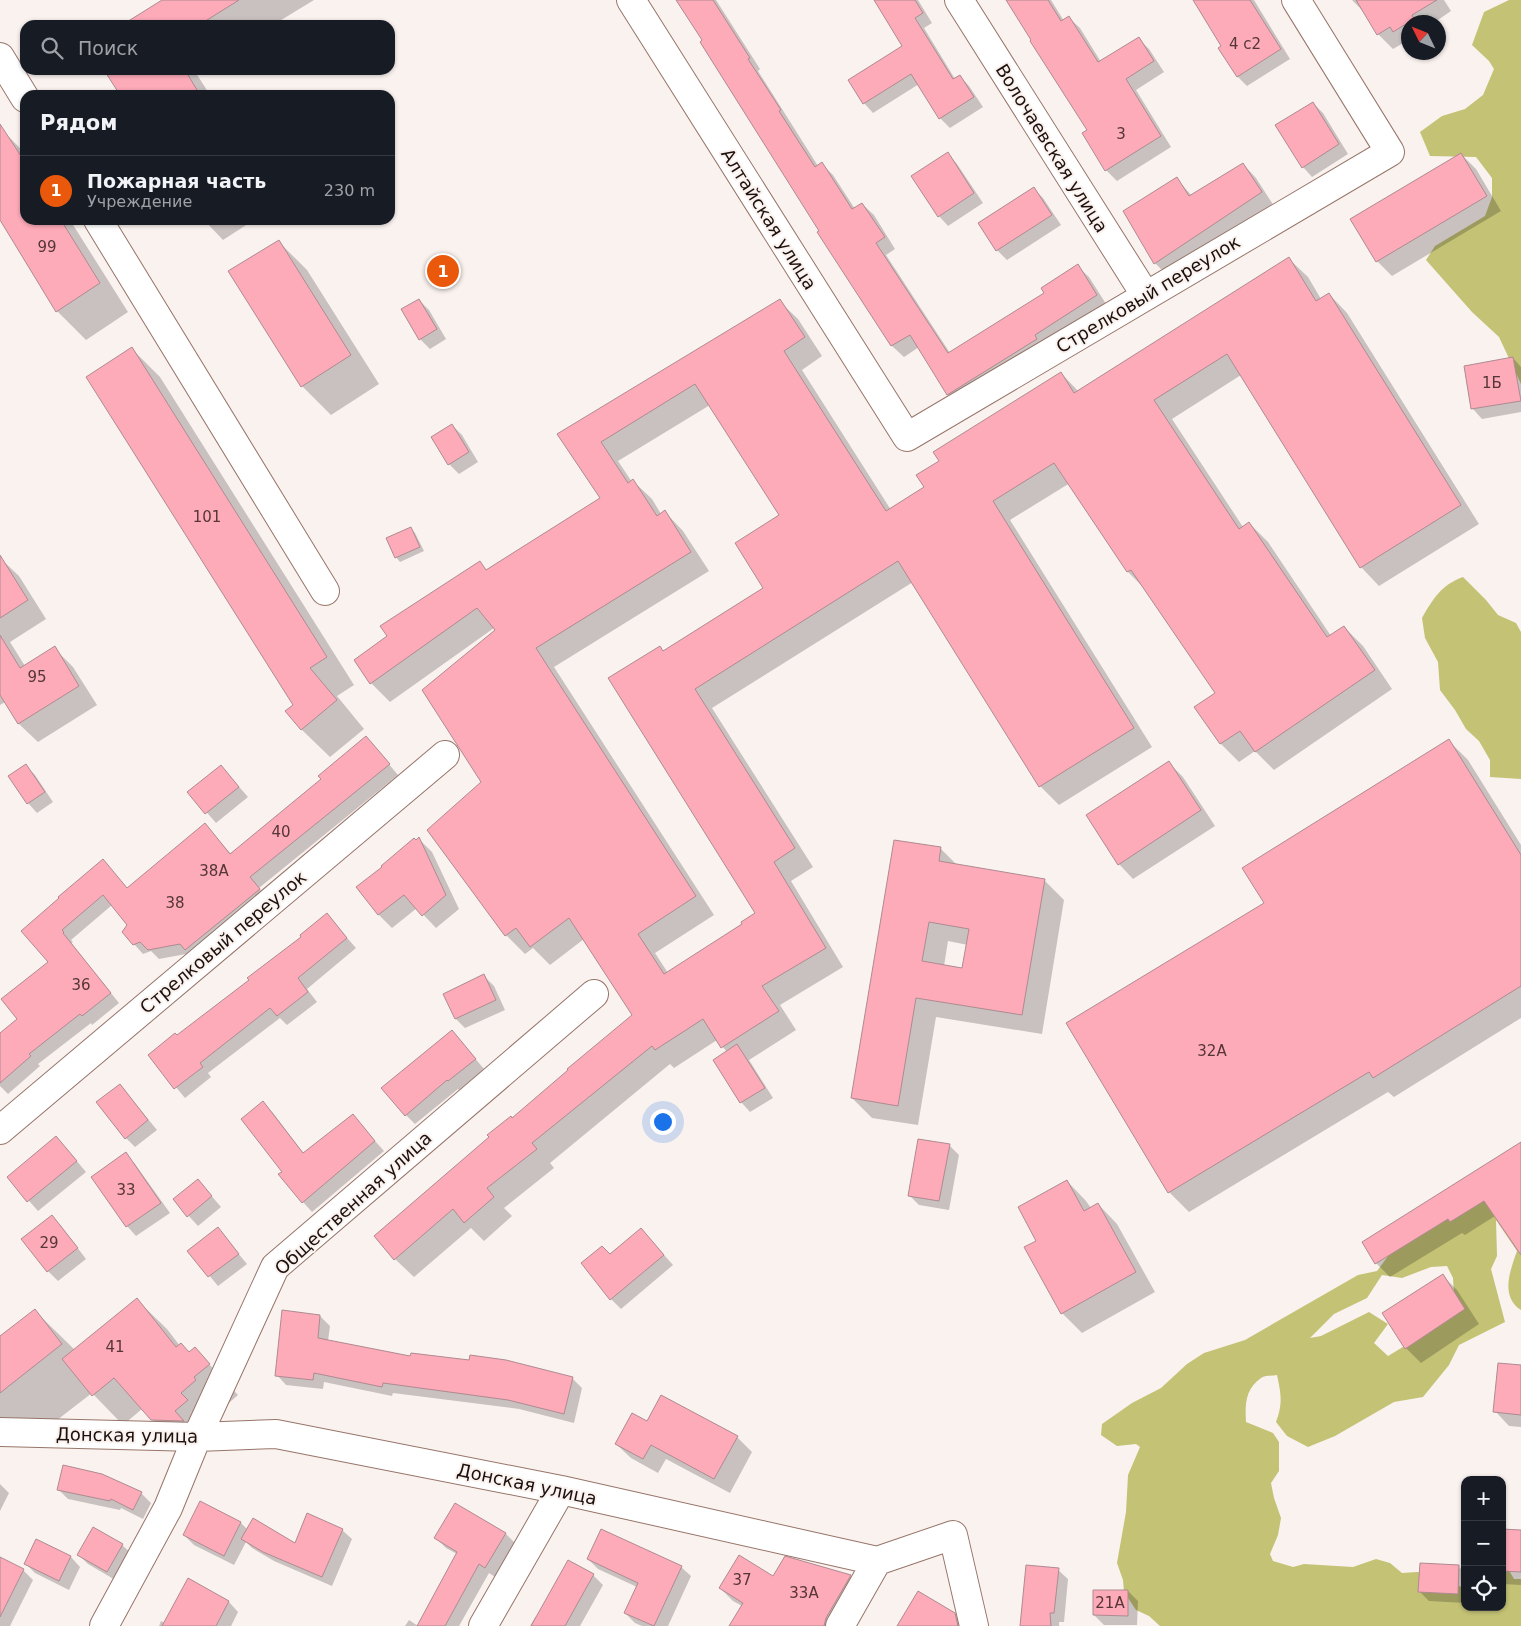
<!DOCTYPE html>
<html lang="ru">
<head>
<meta charset="utf-8">
<style>
	:root { --surface:#171b24; --page:#20242c; --text:#f1f3f6; --muted:#9ea1a6; --line:#363941; --accent:#ea580c }
	body { margin:0; font-family:"DejaVu Sans",sans-serif; background:var(--page); color:var(--text) }
	.controls { position:absolute; right:15px; bottom:15px; display:grid; overflow:hidden; border-radius:10px; box-shadow:0 1px 4px #0004 }
	.controls button { width:45px; height:45px; display:grid; place-items:center; padding:0; border:0; border-bottom:1px solid var(--line); background:var(--surface); color:var(--text); font:25px sans-serif }
	.compass { position:absolute; left:1401px; top:15px; width:45px; height:45px; border-radius:50%; background:var(--surface); box-shadow:0 1px 4px #0004; rotate:313deg }
	.you { position:absolute; left:662px; top:1121px; width:18px; height:18px; margin:-12px; border:4px solid #fff; border-radius:50%; background:#1a73e8; box-shadow:0 0 0 8px #1a73e833 }
	.badge { display:grid; place-items:center; width:32px; height:32px; border-radius:50%; background:var(--accent); color:#fff; font-size:16px; font-weight:700 }
	.pin { position:absolute; translate:-50% -50%; border:2px solid #fff; box-shadow:0 1px 5px #0006 }
	.list { margin:0; padding:0; list-style:none }
	h2 { display:flex; justify-content:space-between; align-items:center; height:65px; margin:0; padding:0 20px; font-size:21px }
	h2 small { font-size:16px; font-weight:400; color:var(--muted) }
	.list li { display:grid; grid-template-columns:32px 1fr auto; gap:15px; align-items:center; box-sizing:border-box; height:70px; padding:0 20px; border-top:1px solid var(--line) }
	.list b { display:block; font-size:19px; white-space:nowrap }
	.list p { margin:0; font-size:16px; white-space:nowrap; color:var(--muted) }
	.list em { font-size:16px; font-style:normal; color:var(--muted) }
	.icon { flex:none; width:28px; height:28px; fill:none; stroke:currentColor; stroke-width:2; stroke-linecap:round; stroke-linejoin:round }
	.map { position:relative; flex:none; width:1521px; height:1626px; overflow:hidden }
	.search { position:absolute; background:var(--surface); box-shadow:0 1px 4px #0004; left:20px; top:20px; width:375px; height:55px; display:flex; align-items:center; gap:12px; box-sizing:border-box; padding:0 18px; border-radius:15px; color:var(--muted); font-size:19px }
	.panel { position:absolute; background:var(--surface); box-shadow:0 1px 4px #0004; left:20px; top:90px; width:375px; height:135px; border-radius:15px }
	.map>svg:first-child { display:block }
	.forest { fill:#c4c275; fill-rule:evenodd }
	.shadow { fill:#0003; fill-rule:evenodd }
	.building { fill:#fdaab9; stroke:#af8a90; fill-rule:evenodd }
	.lines { fill:none; stroke-linecap:round; stroke-linejoin:round }
	.street-casing { stroke:#977569; stroke-width:30 }
	.street { stroke:#fff; stroke-width:28 }
	.labels { text-anchor:middle; dominant-baseline:central; stroke-width:4; stroke-linejoin:round; paint-order:stroke }
	.number-label { font-size:15px; fill:#553637 }
	.street-label { font-size:18px; fill:#1d100c; stroke:#faf2ef }
</style>
</head>
<body>
<div class="map">
<svg width="1521" height="1626" viewBox="0 0 1521 1626">
	<rect width="100%" height="100%" fill="#faf2ef"/>
	<!-- forest -->
	<path class="forest" d="M1509 0H1521V384L1499 337 1472 312 1426 260 1435 246 1485 216 1492 197V178L1476 157 1430 156 1420 132 1442 116 1465 109 1483 95 1494 69 1489 61 1472 45 1484 12Z
		M1463 577 1486 600 1498 615 1516 623 1521 632V779L1490 777V760L1479 741 1466 729 1455 710 1440 690 1438 662 1425 638 1422 618C1433 599 1441 585 1463 577Z
		M1469 1194 1521 1202V1310C1500 1296 1510 1271 1517 1251L1496 1220 1497 1256 1491 1269 1505 1322 1459 1345 1449 1365 1423 1397 1394 1402 1335 1436 1308 1447 1287 1436 1276 1422C1283 1403 1281 1394 1277 1375 1272 1376 1265 1375 1261 1378 1245 1389 1245 1405 1246 1422L1273 1433 1279 1442V1471L1271 1483 1274 1498 1281 1518 1278 1535 1270 1554 1273 1561 1293 1567 1304 1564 1353 1567 1376 1559 1390 1563 1402 1573 1417 1572 1437 1574 1465 1589V1607H1502V1568L1506 1565 1514 1579H1521V1626H1160L1149 1616 1136 1610 1124 1592 1123 1580 1117 1563 1126 1512 1128 1475 1140 1447 1136 1444 1117 1446 1101 1435 1102 1424 1132 1403 1161 1388 1187 1364 1204 1353 1245 1340 1358 1275 1377 1271 1397 1244 1428 1218 1450 1219ZM1447 1266 1453 1278 1454 1295 1431 1330 1388 1356 1374 1343 1388 1324 1369 1312 1321 1336 1310 1338 1334 1314 1367 1298 1382 1275 1402 1278 1431 1267Z"/>
	<!-- shadow -->
	<path class="shadow" d="M163 0H314L273 25H125Z
		M678 0H716L760 69 758 71 818 166 822 164 833 175 855 209 862 204 874 215 895 249 886 255 950 353 1046 294 1077 266 1089 277 1108 307 959 405 948 394 919 347 904 357 892 346 819 232 821 231Z
		M875 0H918L932 23 924 28 955 79 960 76 969 86 983 107 950 128 940 118 919 84 873 113 864 103 904 46Z
		M1008 0H1051L1064 21 1069 18 1080 28 1101 62 1138 38 1149 49 1164 72 1136 90 1171 147 1117 181 1106 170 1083 134 1089 130Z
		M1194 0H1254L1290 59 1247 86 1238 77 1223 46Z
		M1352 0H1444L1451 11 1435 22H1408V45L1405 42 1393 49 1378 34 1365 13Z
		M105 70H201L196 73 210 95H121Z
		M1313 103 1323 113 1348 154 1312 177 1303 167Z
		M0 133 10 138 25 153V220H70L128 312 86 340 57 311 0 218Z
		M948 154 957 164 983 203 948 226 939 216Z
		M1461 154 1476 169 1501 211 1392 276 1377 261Z
		M1243 164 1256 178 1274 206 1168 276 1155 263 1177 179 1192 196Z
		M1034 189 1043 198 1061 225 1007 260 997 250 980 224Z
		M204 220H254L223 240Z
		M278 241 307 270 379 384 331 415 302 386Z
		M1289 259 1308 277 1321 299 1329 294 1347 313 1479 524 1379 586 1361 567 1241 375 1172 419 1243 527 1249 523 1268 542 1331 636 1344 627 1363 646 1392 689 1274 770 1255 751 1239 762 1221 744 1196 707 1217 694 1146 590 1128 572 1070 483 1010 520 1152 747 1059 805 1040 786 913 582 712 708 813 867 791 881 843 967 780 1005 796 1030 749 1060 773 1098 750 1112 741 1102 727 1052 717 1040 674 1068 670 1064 550 1163 554 1168 504 1208 512 1216 484 1241 471 1228 414 1277 395 1259 512 1119 633 1015 584 939 550 965 533 948 525 954 506 935 428 830 483 782 496 631 494 628 390 702 371 683 355 661 388 637 480 563 487 571 602 498 559 434 779 301 798 319 822 356 802 370 891 510 926 488 941 461 1061 373 1078 391ZM710 405 781 516 765 589 664 652 659 647 757 914 668 973 655 953 714 915 554 667 709 571 683 531 665 512 661 514 652 499 633 481 632 482 618 461Z
		M419 300 429 310 446 339 430 349 420 339Z
		M132 349 160 377 354 685 337 696 364 729 330 757 302 730 287 711 294 705Z
		M1513 358 1521 367V412L1482 419 1473 409 1465 367Z
		M452 425 462 435 478 462 459 474 449 464Z
		M410 528 415 533 424 551 400 562 396 557Z
		M0 558 19 576 46 619 10 642 25 666 54 648 73 667 97 705 38 742 19 724 5 702 0 705Z
		M366 737 398 775 259 888 268 899 191 953 159 959 151 951 143 954 134 944 128 925 112 905 71 940 73 942 71 943 119 1003 92 1025 91 1023 38 1064 40 1066 8 1094 0 1086V1035L18 1019 50 962 23 931 103 860 128 889 205 825 231 854 322 779Z
		M1449 741 1468 760 1521 845V1018L1394 1097 1388 1092 1189 1212 1169 1192 1067 1023 1266 904Z
		M1169 763 1183 777 1215 826 1133 879 1119 864Z
		M26 766 35 775 53 802 37 813 28 803Z
		M221 766 248 797 216 823 189 792Z
		M419 839 432 852 459 909 436 928 417 908 392 928 379 915 357 887Z
		M940 848 958 866 1044 880 1064 900 1042 1034 936 1017 918 1125 872 1118 852 1098ZM948 941 968 945 964 969 944 966Z
		M327 915 356 948 307 989 317 1002 287 1025 280 1018 208 1073 211 1077 185 1098 149 1055 178 1036 251 980Z
		M484 976 494 986 505 1010 465 1028 456 1019 444 995Z
		M452 1031 484 1069 459 1090 458 1089 415 1124 406 1115Z
		M120 1085 157 1130 135 1147 126 1138Z
		M263 1103 273 1113 304 1154 352 1115 384 1151 312 1212 303 1202Z
		M1521 1144V1253L1495 1216 1465 1235 1462 1233 1390 1277 1376 1263Z
		M949 1145 959 1155 949 1210 919 1205 909 1195Z
		M66 1148 86 1172 38 1211 8 1177Z
		M125 1154 135 1164 170 1213 136 1236 127 1226Z
		M198 1180 221 1207 198 1226 174 1200Z
		M1067 1181 1086 1201 1091 1208 1098 1204 1117 1224 1155 1292 1082 1333 1062 1313 1038 1241Z
		M52 1217 61 1226 86 1259 58 1281 48 1271Z
		M218 1229 247 1264 218 1286 189 1251Z
		M641 1229 673 1265 621 1309 611 1299 610 1255Z
		M1443 1276 1457 1290 1479 1324 1421 1363 1406 1348Z
		M137 1300 167 1329 180 1346 190 1353 195 1349 238 1395 223 1408 225 1410 210 1423 204 1442 212 1450H182L142 1409 123 1425 92 1393 26 1444 0 1418V1338L35 1311 75 1350Z
		M320 1316 330 1326 328 1341 411 1358 572 1378 582 1388 574 1423 519 1409 393 1393 392 1396 324 1382 323 1389 286 1385 277 1375Z
		M1521 1366V1427L1509 1426 1495 1411Z
		M648 1422 737 1437 752 1452 730 1493 666 1459 658 1473 631 1458 616 1444Z
		M0 1484 9 1493 0 1511Z
		M59 1490 141 1493 151 1503 143 1519 121 1508 120 1510 68 1499Z
		M200 1503 241 1523 248 1530 295 1545 342 1530 352 1539 332 1586 274 1561 252 1548 246 1542 234 1565 194 1545 184 1535Z
		M455 1504 506 1534 515 1543 495 1577 489 1573 459 1626H405L409 1620 418 1626 457 1554 446 1548 436 1538Z
		M1502 1530 1521 1531V1585L1502 1584Z
		M36 1540 71 1557 80 1567 69 1590 35 1573 25 1563Z
		M122 1545 132 1554 117 1581 88 1564 79 1555Z
		M785 1558 850 1576 863 1588 842 1626H730L742 1606 733 1601 720 1588 774 1577Z
		M0 1559 23 1570 33 1580 10 1626H0Z
		M588 1559 681 1567 691 1576 668 1626H642L635 1623 625 1613 637 1587 598 1569Z
		M1459 1567 1465 1573V1603L1429 1601 1420 1592Z
		M1058 1570 1068 1579 1064 1622H1059V1626H1021Z
		M593 1575 603 1585 580 1626H530L536 1616 538 1617Z
		M188 1580 229 1602 238 1612 231 1626H159L161 1621 165 1623Z
		M1128 1591 1138 1601 1137 1625H1104L1094 1615Z
		M954 1614 965 1626H906Z"/>
	<!-- building -->
	<path class="building" d="M162 0H239L199 25H122Z
		M676 0H713L750 58 748 59 781 110 779 111 815 167 822 162 852 209 862 203 885 237 876 243 948 353 1044 293 1041 288 1078 264 1097 295 1035 335 1037 339 947 395 910 335 891 346 817 232 819 231 700 42 702 40Z
		M874 0H915L923 13 915 18 953 79 960 75 974 97 939 119 911 74 863 104 848 80 902 46Z
		M1006 0H1048L1061 21 1069 16 1098 62 1139 37 1154 61 1126 79 1161 136 1105 171 1082 133 1087 130 1030 41 1031 40Z
		M1193 0H1250L1281 49 1237 77 1218 48 1221 46Z
		M1356 0H1437L1412 15 1414 19 1393 32 1390 27 1377 35Z
		M104 70H185L200 95H120Z
		M1313 102 1339 144 1302 168 1275 125Z
		M0 124 25 162V220H61L100 283 56 312 0 220Z
		M948 152 974 193 938 217 911 176Z
		M1461 153 1487 196 1376 262 1350 219Z
		M1243 163 1262 192 1154 264 1123 211 1177 177 1189 196Z
		M1034 187 1052 215 996 251 978 223Z
		M279 240 351 355 301 387 228 271Z
		M1289 257 1316 301 1329 293 1461 505 1360 568 1227 354 1154 400 1239 529 1249 522 1327 637 1344 626 1375 670 1255 752 1240 731 1220 744 1194 707 1215 693 1131 570 1127 572 1054 463 993 501 1134 728 1039 787 898 561 695 689 795 848 774 862 826 948 762 986 779 1011 721 1048 703 1019 655 1050 652 1046 532 1143 537 1149 487 1188 494 1197 464 1223 453 1209 394 1260 374 1236 489 1137 487 1135 511 1116 512 1118 568 1070 567 1069 632 1015 569 918 530 947 516 928 505 936 427 830 481 782 422 690 495 630 477 608 370 684 354 660 387 636 380 626 480 561 486 570 600 498 557 434 780 299 805 337 784 351 886 511 924 487 916 475 939 461 933 452 1061 372 1074 393ZM695 384 779 515 735 543 763 588 663 651 660 646 608 678 755 913 741 922 742 924 664 974 638 934 696 896 536 648 691 552 665 510 657 516 633 479 628 483 601 442Z
		M419 299 437 329 419 340 401 309Z
		M132 347 327 657 310 668 337 700 301 730 285 711 293 705 86 377Z
		M1513 357 1521 401 1471 409 1464 366Z
		M452 424 469 452 448 465 431 437Z
		M411 527 420 547 395 558 386 538Z
		M0 555 28 600 0 618Z
		M0 635 20 668 55 646 79 686 18 724 0 695Z
		M366 736 390 764 250 877 260 889 185 950 180 944 148 950 140 942 133 945 122 932 127 925 103 895 62 930 64 932 63 933 111 993 82 1016 80 1014 29 1054 31 1056 0 1083V1033L17 1019 1 999 48 962 21 931 59 898 58 897 103 859 127 888 205 823 230 854 321 779 318 776Z
		M1449 739 1521 855V986L1373 1078 1369 1072 1168 1193 1066 1023 1264 903 1242 868Z
		M1169 761 1201 810 1118 865 1086 815Z
		M26 764 45 792 27 804 8 776Z
		M221 765 239 787 205 814 187 792Z
		M419 837 446 895 422 916 404 895 378 915 356 887 382 867 381 866 414 838 416 840Z
		M894 840 941 847 939 861 1045 879 1022 1015 916 998 898 1106 851 1098ZM929 922 969 929 962 968 922 961Z
		M327 913 347 938 298 978 308 992 277 1016 270 1008 200 1063 203 1067 174 1089 148 1055 175 1033 177 1035 249 980 247 978 301 937 300 935Z
		M484 974 496 1000 455 1019 443 994Z
		M452 1030 476 1059 448 1081 447 1080 405 1116 381 1088Z
		M737 1044 765 1088 740 1103 713 1060Z
		M120 1084 148 1120 125 1139 96 1102Z
		M263 1101 303 1153 353 1114 375 1141 302 1203 278 1174 282 1172 241 1119Z
		M56 1136 77 1161 27 1202 7 1177Z
		M918 1139 950 1144 939 1201 908 1196Z
		M1521 1142V1255L1484 1201 1450 1222 1448 1219 1375 1264 1362 1242Z
		M126 1152 161 1203 126 1227 91 1177Z
		M198 1179 212 1196 187 1217 173 1199Z
		M1067 1180 1084 1211 1098 1203 1136 1272 1061 1314 1024 1247 1036 1241 1018 1207Z
		M52 1215 78 1248 47 1272 21 1239Z
		M218 1227 239 1254 208 1277 187 1251Z
		M641 1228 664 1255 610 1300 581 1263 602 1246 610 1254Z
		M1443 1274 1465 1309 1405 1349 1382 1313Z
		M137 1298 176 1347 181 1343 189 1352 195 1347 210 1364 194 1377 196 1380 181 1393 188 1400 175 1411 184 1421 151 1420 114 1378 92 1396 62 1359Z
		M35 1309 62 1344 0 1393V1336Z
		M282 1310 320 1315 318 1338 410 1356 411 1353 469 1360 470 1355 506 1360 573 1377 564 1414 508 1400 383 1383 382 1387 314 1373 313 1380 275 1376Z
		M1498 1363 1521 1365V1415L1493 1412Z
		M661 1395 738 1436 714 1479 651 1445 643 1459 615 1444 632 1413 647 1421Z
		M63 1465 102 1474 142 1492 133 1510 111 1499 110 1501 57 1490Z
		M200 1501 241 1522 224 1556 183 1535Z
		M455 1503 506 1533 485 1568 479 1564 445 1626H417L457 1552 434 1538Z
		M307 1513 343 1529 322 1577 263 1552 241 1539 253 1518 295 1543Z
		M93 1527 123 1544 107 1572 77 1555Z
		M601 1529 682 1566 654 1626 624 1613 638 1583 587 1559Z
		M1502 1529 1521 1530V1572L1502 1571Z
		M36 1539 71 1556 59 1581 24 1564Z
		M739 1555 773 1576 785 1556 851 1575 826 1618 824 1626H729L743 1603 719 1588Z
		M0 1557 24 1569 0 1617Z
		M568 1560 594 1574 565 1626H531Z
		M1420 1563 1459 1565 1458 1594 1418 1592Z
		M1026 1565 1059 1568 1054 1613H1050L1051 1626H1020Z
		M188 1578 229 1601 216 1626H162Z
		M1093 1590H1128V1616L1093 1615Z
		M918 1591 955 1613 958 1626H897Z"/>
	<g class="lines">
		<defs>
			<path id="street" d="M631 0 907 437 1390 152 1296 0
				M959 0 1146 296
				M0 57 25 98
				M98 220 325 591
				M0 1130 445 755
				M0 1432 197 1437 276 1434 561 1490 877 1561 953 1535 974 1626
				M104 1626 168 1508 197 1437 275 1267 594 994
				M483 1626 561 1490
				M840 1626 877 1561"/>
		</defs>
		<!-- street casing -->
		<use href="#street" class="street-casing"/>
		<!-- street -->
		<use href="#street" class="street"/>
	</g>
	<g class="labels">
		<!-- number labels -->
		<g class="number-label">
			<text x="1245" y="44">4 с2</text>
			<text x="1121" y="134">3</text>
			<text x="47" y="247">99</text>
			<text x="1492" y="383">1Б</text>
			<text x="207" y="517">101</text>
			<text x="37" y="677">95</text>
			<text x="281" y="832">40</text>
			<text x="214" y="871">38А</text>
			<text x="175" y="903">38</text>
			<text x="81" y="985">36</text>
			<text x="1212" y="1051">32А</text>
			<text x="126" y="1190">33</text>
			<text x="49" y="1243">29</text>
			<text x="115" y="1347">41</text>
			<text x="742" y="1580">37</text>
			<text x="804" y="1593">33А</text>
			<text x="1110" y="1603">21А</text>
		</g>
		<!-- street labels -->
		<g class="street-label">
			<text transform="translate(1052 148) rotate(58)">Волочаевская улица</text>
			<text transform="translate(769 219) rotate(58)">Алтайская улица</text>
			<text transform="translate(1148 294) rotate(-31)">Стрелковый переулок</text>
			<text transform="translate(223 942) rotate(-40)">Стрелковый переулок</text>
			<text transform="translate(353 1203) rotate(-42)">Общественная улица</text>
			<text transform="translate(127 1435) rotate(1)">Донская улица</text>
			<text transform="translate(527 1484) rotate(12)">Донская улица</text>
		</g>
	</g>
</svg>
<div class="controls">
<button>+</button>
<button>−</button>
<button><svg class="icon" aria-label="locate" viewBox="0 0 24 24"><circle cx="12" cy="12" r="6"/><path d="M12 2v4M12 18v4M2 12h4M18 12h4"/></svg></button>
</div>
<svg class="compass" viewBox="-18 -18 36 36"><path d="M0-13l5 13h-10z" fill="#e53935"/><path d="M0 13l5-13h-10z" fill="#9ea1a6"/></svg>
<div class="you"></div>
<div class="pin badge" style="left:443px;top:271px">1</div>
<div class="search"><svg class="icon" aria-label="search" viewBox="0 0 24 24"><circle cx="10" cy="10" r="6"/><path d="M15 15l6 6"/></svg>Поиск</div>
<section class="panel">
<h2>Рядом<small></small></h2>
<ul class="list">
<li><span class="badge">1</span><div><b>Пожарная часть</b><p>Учреждение</p></div><em>230 m</em></li>
</ul>
</section>
</div>
</body>
</html>
